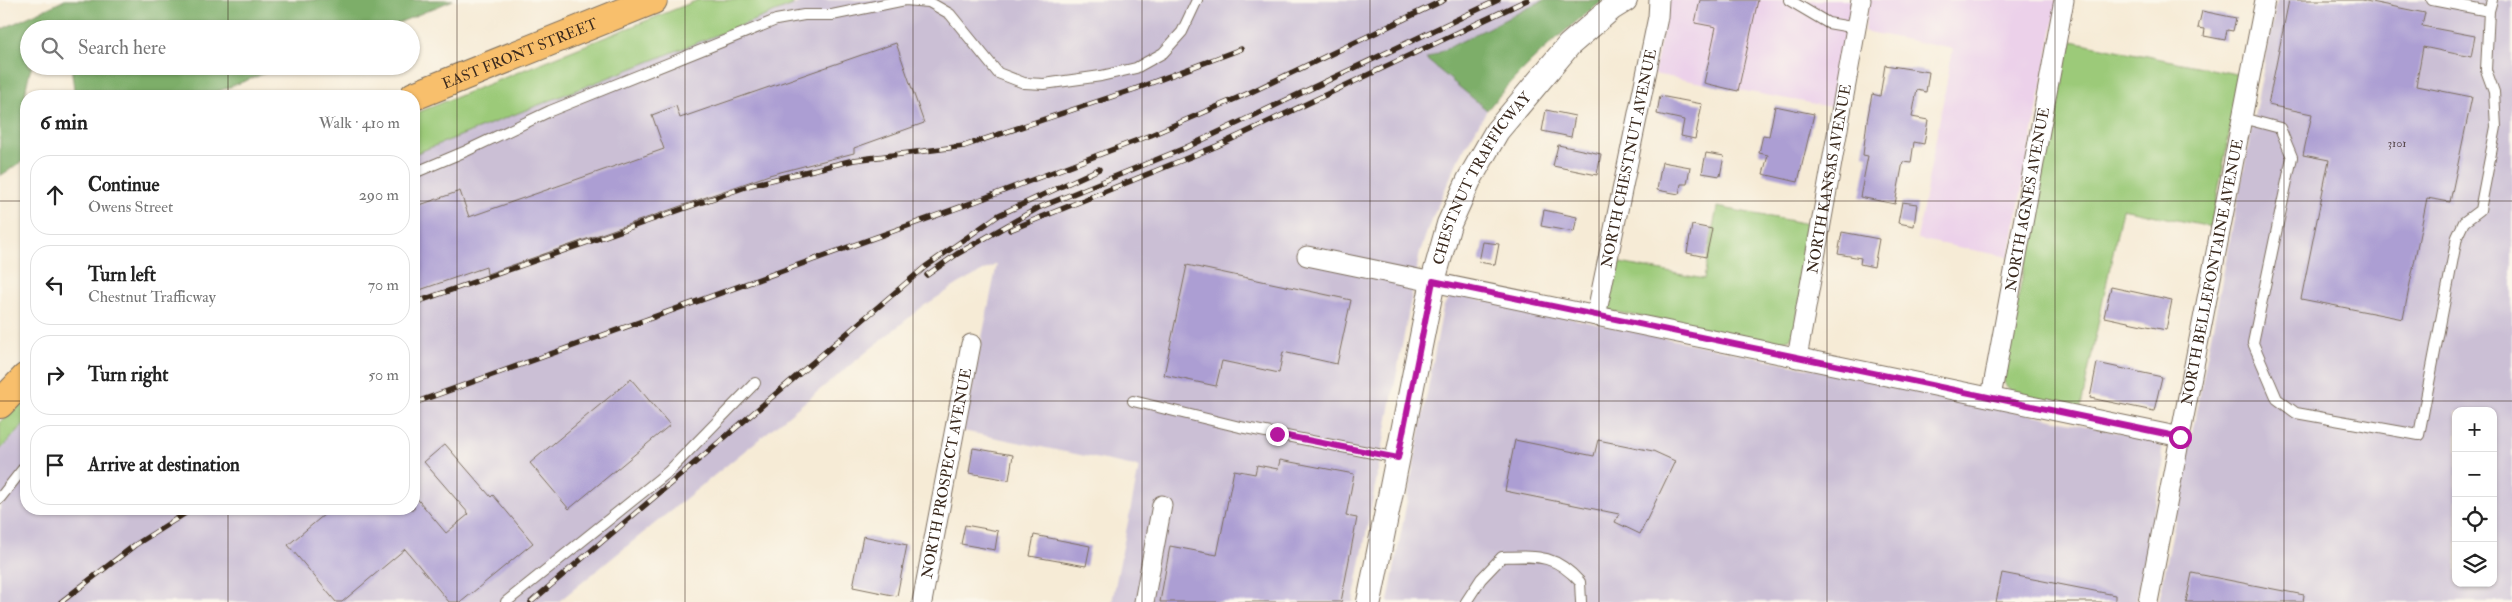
<!DOCTYPE html>
<html lang="en">
<head>
<meta charset="utf-8">
<style>
	:root { --surface:#fff; --page:#f2f2f2; --text:#222; --muted:#767676; --line:#e0e0e0 }
	body { margin:0; font-family:"IM FELL Double Pica",serif; background:var(--page); color:var(--text) }
	.controls { position:absolute; right:15px; bottom:15px; display:grid; overflow:hidden; border-radius:10px; box-shadow:0 1px 4px #0004 }
	.controls button { width:45px; height:45px; display:grid; place-items:center; padding:0; border:0; border-bottom:1px solid var(--line); background:var(--surface); color:var(--text); font:25px sans-serif }
	.stop { position:absolute; width:15px; height:15px; margin:-11px; border:4px solid #b5179e; border-radius:50%; background:#fff }
	.stop.end { background:#b5179e; border-color:#fff; box-shadow:0 1px 5px #0008 }
	.list { margin:0; padding:0; list-style:none }
	h2 { display:flex; justify-content:space-between; align-items:center; height:65px; margin:0; padding:0 20px; font-size:21px }
	h2 small { font-size:16px; font-weight:400; color:var(--muted) }
	.list li { display:grid; grid-template-columns:32px 1fr auto; gap:15px; align-items:center; box-sizing:border-box; height:80px; margin:0 10px 10px; padding:0 10px; border:1px solid var(--line); border-radius:20px }
	.list b { display:block; font-size:19px; white-space:nowrap }
	.list p { margin:0; font-size:16px; white-space:nowrap; color:var(--muted) }
	.list em { font-size:16px; font-style:normal; color:var(--muted) }
	.icon { flex:none; width:28px; height:28px; fill:none; stroke:currentColor; stroke-width:2; stroke-linecap:round; stroke-linejoin:round }
	.map { position:relative; flex:none; width:2512px; height:602px; overflow:hidden }
	.search { position:absolute; background:var(--surface); box-shadow:0 1px 4px #0004; left:20px; top:20px; width:400px; height:55px; display:flex; align-items:center; gap:12px; box-sizing:border-box; padding:0 18px; border-radius:28px; color:var(--muted); font-size:19px }
	.panel { position:absolute; background:var(--surface); box-shadow:0 1px 4px #0004; left:20px; top:90px; width:400px; height:425px; border-radius:20px }
	.map>svg:first-child { display:block }
	.built { fill:#ecd1ea }
	.industrial { fill:#cbbfd5; fill-rule:evenodd }
	.green { fill:#9cca79; stroke:#6c7a4c }
	.forest { fill:#7dae69; stroke:#5c6c44 }
	.building { fill:#ac9ed3 }
	.lines { fill:none; stroke-linecap:round; stroke-linejoin:round }
	.service-casing { stroke:#7c6e5e; stroke-width:12 }
	.minor-casing { stroke:#7c6e5e; stroke-width:21 }
	.tertiary-casing { stroke:#7c6e5e; stroke-width:26 }
	.primary-casing { stroke:#7c6e5e; stroke-width:30 }
	.service { stroke:#fff; stroke-width:10 }
	.minor { stroke:#fff; stroke-width:19 }
	.tertiary { stroke:#fff; stroke-width:24 }
	.primary { stroke:#f8bf6c; stroke-width:28 }
	.rail-casing { stroke:#3b2a1e; stroke-width:5.5 }
	.rail { stroke:#fbf7ec; stroke-width:4; stroke-dasharray:11; stroke-linecap:butt }
	.route { stroke:#b5179e; stroke-width:6 }
	.grid { fill:none; stroke:#3b2a1e; stroke-width:1; stroke-opacity:0.55 }
	.labels { text-anchor:middle; dominant-baseline:central; stroke-width:4; stroke-linejoin:round; paint-order:stroke }
	.number-label { font-size:12px; fill:#57474b }
	.street-label { font-size:15px; fill:#3b2a1e; stroke:#fbf7ec }
</style>
</head>
<body>
<div class="map">
<svg width="2512" height="602" viewBox="0 0 2512 602">
	<rect width="100%" height="100%" fill="#fbf7ec"/>
	<filter id="ink" filterUnits="userSpaceOnUse"><feTurbulence type="fractalNoise" baseFrequency=".02" numOctaves="2"/><feDisplacementMap in="SourceGraphic" scale="10" xChannelSelector="R" yChannelSelector="G"/><feConvolveMatrix kernelMatrix="1 2 1 2 8 2 1 2 1" color-interpolation-filters="sRGB"/></filter>
	<filter id="wash" filterUnits="userSpaceOnUse"><feTurbulence type="fractalNoise" baseFrequency=".0096" numOctaves="4" result="noise"/><feDisplacementMap in="SourceGraphic" scale="20" xChannelSelector="R" yChannelSelector="G"/><feGaussianBlur stdDeviation="1.12" result="paint"/><feColorMatrix in="noise" values="0 0 0 0 0 0 0 0 0 0 0 0 0 0 0 0 0 1.4 0 .05"/><feComposite in="paint" operator="in"/></filter>
	<g filter="url(#wash)">
		<rect width="100%" height="100%" fill="#f6ebd6"/>
		<!-- built -->
		<path class="built" d="M1669 0H1856L1836 108 1654 74Z
			M1869 0H2058L2009 257 1917 239 1953 49 1864 31Z"/>
		<!-- industrial -->
		<path class="industrial" d="M806 0H1544L1427 59 1487 110 1458 160 1430 223 1420 252 1353 602H1112L1139 467 963 431 997 264 960 283 922 307 558 602H0V450L26 422V509H414V154Z
			M2277 0H2512V602H2159ZM2456 411H2493V583H2456Z
			M1454 294 2149 439 2161 447 2163 468 2136 602H1388L1443 308 1449 296Z"/>
		<!-- green -->
		<path class="green" d="M698 0H792L793 5 414 154V114Z
			M2067 40 2241 75 2211 227 2122 209 2080 411C2060 406 2008 401 2003 379Z
			M1717 207 1814 225 1794 332 1790 339 1779 342 1605 310 1615 262 1704 279Z
			M26 393V422L0 450V422Z"/>
		<!-- forest -->
		<path class="forest" d="M65 0H453L384 29H29V66H32C20 98 26 126 26 159L0 176V30Z
			M1544 0H1604C1561 32 1521 68 1487 110L1426 59Z
			M71 66H284L206 96H75Z"/>
		<g id="blocks">
			<!-- building -->
			<path class="building" d="M1700 0H1758L1738 91 1704 83 1716 27 1695 23Z
				M2289 0H2361L2425 13 2422 26 2475 36 2471 57 2423 47 2416 86 2472 97 2450 202 2427 198 2403 319 2301 299 2329 160 2303 155 2312 114 2268 105Z
				M2202 11 2236 18 2233 31 2227 30 2225 40 2204 36 2205 29 2198 28Z
				M896 43 924 123 854 148V153L769 175 487 274 486 267 414 292V207L460 191 469 217 664 149 652 115 676 106 680 118Z
				M1885 65 1929 72 1926 92 1917 90 1912 117 1928 120 1924 144 1914 142 1911 163 1903 162 1895 204 1860 197 1868 156 1863 155 1867 121 1872 94 1880 96Z
				M1660 96 1702 104 1695 139 1681 136 1684 120 1657 114Z
				M1775 106 1814 114 1798 182 1763 174 1768 155 1759 153 1763 135 1769 136Z
				M1546 110 1575 116 1571 137 1542 131Z
				M1558 145 1601 154 1597 175 1553 166Z
				M1706 153 1724 156 1720 176 1702 173Z
				M1662 162 1690 167 1687 184H1681L1679 194 1657 190Z
				M1902 202 1917 204 1914 226 1898 223Z
				M1544 210 1577 217 1574 232 1541 226Z
				M1692 225 1712 229 1706 257 1687 253Z
				M1842 232 1879 239 1874 267 1860 264 1861 258 1838 254Z
				M1483 242 1499 244 1495 265 1479 262Z
				M1187 265 1351 300 1337 364 1283 352 1279 373 1222 361 1216 386 1164 375Z
				M2111 287 2172 300 2166 330 2104 317Z
				M2097 363 2162 377 2154 411 2090 398Z
				M631 379 670 425 569 509 530 463Z
				M1515 440 1594 456 1598 440 1653 451 1675 461 1640 534 1615 522 1619 514 1505 491Z
				M445 444 491 497 493 495 533 543 461 602H449L405 549 342 602H336L288 545 331 509H414V495L446 533 469 514 424 462Z
				M973 448 1013 455 1009 480 969 473Z
				M1280 460 1354 474 1346 516 1357 518 1341 602H1160L1170 546 1217 555 1234 470 1255 474 1257 465 1278 469Z
				M965 525 998 531 995 550 961 544Z
				M1034 535 1090 546 1086 566 1030 556Z
				M863 536 907 545 897 596 853 587Z
				M2002 573 2115 595V602H1996Z
				M2192 573 2304 595 2303 602H2186Z"/>
		</g>
	</g>
	<g filter="url(#ink)">
		<use href="#blocks" fill-opacity="0" stroke="#7c6e5e" stroke-width="1"/>
		<g class="lines">
			<defs>
				<path id="service" d="M1789 0 1828 23 1857 28
					M2432 0 2489 11 2492 0
					M2242 118 2280 128 2292 157 2253 343 2277 399 2296 413 2419 435 2457 237 2464 222 2480 210 2496 127 2494 92 2486 70 2489 11
					M414 173 466 151 550 111 776 20 804 15H832L905 0 929 2 950 14 998 73 1024 83 1044 84 1101 76 1136 68 1163 53 1182 32 1197 0
					M1133 401 1240 427 1398 458
					M0 498 26 465
					M506 602 668 472 755 383
					M1466 602 1481 579 1502 557C1538 556 1555 554 1580 582L1581 602"/>
				<g id="minor">
					<path d="M1307 256 2181 437"/>
					<path id="s1" d="M1596 316 1658 17 1659 0"/>
					<path id="s2" d="M1797 358 1861 0"/>
					<path id="s3" d="M1991 397 2064 0"/>
					<path id="s4" d="M922 602 971 344"/>
					<path d="M1144 602 1162 505"/>
					<path id="s5" d="M2148 602 2265 0"/>
				</g>
				<g id="tertiary">
					<path id="s6" d="M1369 602 1433 281 1449 224 1469 180 1497 131 1569 45 1612 8 1625 0"/>
				</g>
				<g id="primary">
					<path id="s7" d="M414 96 653 0"/>
					<path d="M0 404 26 377"/>
				</g>
			</defs>
			<!-- service casing -->
			<use href="#service" class="service-casing"/>
			<!-- minor casing -->
			<use href="#minor" class="minor-casing"/>
			<!-- tertiary casing -->
			<use href="#tertiary" class="tertiary-casing"/>
			<!-- primary casing -->
			<use href="#primary" class="primary-casing"/>
			<!-- service -->
			<use href="#service" class="service"/>
			<!-- minor -->
			<use href="#minor" class="minor"/>
			<!-- tertiary -->
			<use href="#tertiary" class="tertiary"/>
			<!-- primary -->
			<use href="#primary" class="primary"/>
			<defs>
				<path id="rail" d="M1010 230 1217 146 1527 0
					M927 275 957 254 1038 208 1185 148 1498 0
					M414 303 751 185 854 160 964 146 1135 89 1241 49
					M414 403 974 202 1151 135 1249 93 1444 0
					M61 602 135 545 192 509
					M531 602 925 267 999 215 1099 169"/>
			</defs>
			<!-- rail casing -->
			<use href="#rail" class="rail-casing"/>
			<!-- rail -->
			<use href="#rail" class="rail"/>
		</g>
	</g>
	<g class="lines" filter="url(#ink)">
		<!-- route -->
		<path class="route" d="M1277 434 1398 458 1433 281 2180 437"/>
	</g>
	<!-- grid -->
	<path class="grid" d="M228 0V29M457 0V602M685 0V602M913 0V602M1142 0V602M1370 0V602M1599 0V602M1827 0V602M2055 0V602M2284 0V602M228 66V96M0 201H26M414 201H2512M0 401H26M414 401H2512M228 509V602"/>
	<g class="labels">
		<!-- number labels -->
		<g class="number-label">
			<text x="2397" y="143">3101</text>
		</g>
		<!-- street labels -->
		<g class="street-label">
			<text stroke="none"><textPath href="#s7" startOffset="114">EAST FRONT STREET</textPath></text>
			<text stroke="none"><textPath href="#s1" startOffset="161">NORTH CHESTNUT AVENUE</textPath></text>
			<text stroke="none"><textPath href="#s6" startOffset="442">CHESTNUT TRAFFICWAY</textPath></text>
			<text stroke="none"><textPath href="#s2" startOffset="182">NORTH KANSAS AVENUE</textPath></text>
			<text stroke="none"><textPath href="#s3" startOffset="201">NORTH AGNES AVENUE</textPath></text>
			<text stroke="none"><textPath href="#s5" startOffset="336">NORTH BELLEFONTAINE AVENUE</textPath></text>
			<text stroke="none"><textPath href="#s4" startOffset="131">NORTH PROSPECT AVENUE</textPath></text>
		</g>
	</g>
</svg>
<div class="controls">
<button>+</button>
<button>−</button>
<button><svg class="icon" aria-label="locate" viewBox="0 0 24 24"><circle cx="12" cy="12" r="6"/><path d="M12 2v4M12 18v4M2 12h4M18 12h4"/></svg></button>
<button><svg class="icon" aria-label="layers" viewBox="0 0 24 24"><path d="M12 4l9 5-9 5-9-5zM3 14l9 5 9-5"/></svg></button>
</div>
<div class="stop" style="left:2180px;top:437px"></div>
<div class="stop end" style="left:1277px;top:434px"></div>
<div class="search"><svg class="icon" aria-label="search" viewBox="0 0 24 24"><circle cx="10" cy="10" r="6"/><path d="M15 15l6 6"/></svg>Search here</div>
<section class="panel">
<h2>6 min<small>Walk · 410 m</small></h2>
<ul class="list">
<li><svg class="icon" aria-label="ahead" viewBox="0 0 24 24"><path d="M12 20V5M6 11l6-6 6 6"/></svg><div><b>Continue</b><p>Owens Street</p></div><em>290 m</em></li>
<li><svg class="icon" aria-label="left" viewBox="0 0 24 24"><path d="M17 20v-9H6M10 6l-5 5 5 5"/></svg><div><b>Turn left</b><p>Chestnut Trafficway</p></div><em>70 m</em></li>
<li><svg class="icon" aria-label="right" viewBox="0 0 24 24"><path d="M7 20v-9h11M14 6l5 5-5 5"/></svg><div><b>Turn right</b></div><em>50 m</em></li>
<li><svg class="icon" aria-label="arrive" viewBox="0 0 24 24"><path d="M6 21V4h12l-3 4 3 4H6"/></svg><div><b>Arrive at destination</b></div></li>
</ul>
</section>
</div>
</body>
</html>
